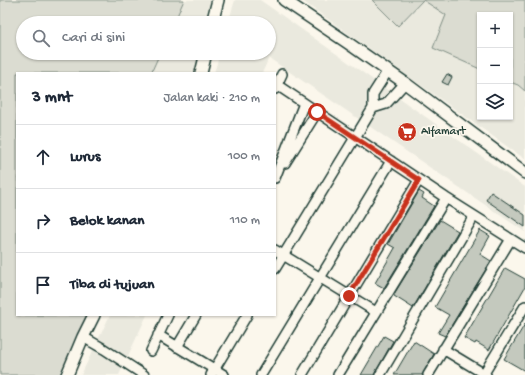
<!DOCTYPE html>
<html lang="id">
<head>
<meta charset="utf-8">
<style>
	:root { --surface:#fff; --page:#f6f6f7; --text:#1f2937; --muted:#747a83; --line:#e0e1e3 }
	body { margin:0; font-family:"Gochi Hand",sans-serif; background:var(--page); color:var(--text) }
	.controls { position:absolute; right:12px; top:12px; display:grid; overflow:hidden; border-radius:0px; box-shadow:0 1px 3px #0004 }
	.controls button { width:36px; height:36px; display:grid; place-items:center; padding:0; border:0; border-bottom:1px solid var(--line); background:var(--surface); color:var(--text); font:20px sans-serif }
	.stop { position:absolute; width:12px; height:12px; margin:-9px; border:3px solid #c8321e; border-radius:50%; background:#fff }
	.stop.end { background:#c8321e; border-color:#fff; box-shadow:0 1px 4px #0008 }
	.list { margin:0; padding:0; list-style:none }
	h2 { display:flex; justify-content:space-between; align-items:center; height:52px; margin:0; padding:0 16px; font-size:17px }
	h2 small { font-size:13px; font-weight:400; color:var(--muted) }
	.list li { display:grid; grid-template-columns:26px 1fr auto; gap:12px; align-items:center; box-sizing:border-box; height:64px; padding:0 16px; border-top:1px solid var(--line) }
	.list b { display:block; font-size:15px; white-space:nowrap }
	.list em { font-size:13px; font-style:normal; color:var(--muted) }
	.icon { flex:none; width:22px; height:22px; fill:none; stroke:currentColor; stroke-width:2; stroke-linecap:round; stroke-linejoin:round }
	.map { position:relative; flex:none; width:525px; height:375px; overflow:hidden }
	.search { position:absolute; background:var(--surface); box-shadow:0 1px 3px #0004; left:16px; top:16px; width:260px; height:44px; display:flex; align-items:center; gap:10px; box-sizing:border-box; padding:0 14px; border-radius:22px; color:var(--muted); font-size:15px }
	.panel { position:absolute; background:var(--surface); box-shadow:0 1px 3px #0004; left:16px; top:72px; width:260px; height:244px; border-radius:0px }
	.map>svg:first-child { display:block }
	.built { fill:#eae9de }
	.green { fill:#dbdcd1; stroke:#7d8c82 }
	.building { fill:#c4c9be; stroke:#1f3d34 }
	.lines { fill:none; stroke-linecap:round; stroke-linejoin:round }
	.minor-casing { stroke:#1f3d34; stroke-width:12 }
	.major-casing { stroke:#1f3d34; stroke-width:14 }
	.minor { stroke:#fbf7ec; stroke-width:9 }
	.major { stroke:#fbf7ec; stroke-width:11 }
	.route { stroke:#c8321e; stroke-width:5 }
	.labels { text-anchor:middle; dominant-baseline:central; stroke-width:3.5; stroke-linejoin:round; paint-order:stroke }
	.poi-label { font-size:12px; fill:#1f3d34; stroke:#fbf7ec; text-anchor:start }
</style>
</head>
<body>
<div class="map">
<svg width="525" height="375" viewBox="0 0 525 375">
	<rect width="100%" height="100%" fill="#fbf7ec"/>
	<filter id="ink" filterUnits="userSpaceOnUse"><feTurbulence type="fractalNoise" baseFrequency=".025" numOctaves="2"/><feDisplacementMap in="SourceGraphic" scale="8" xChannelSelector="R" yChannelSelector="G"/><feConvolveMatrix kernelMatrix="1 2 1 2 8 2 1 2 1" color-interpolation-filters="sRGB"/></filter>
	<g filter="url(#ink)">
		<!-- built -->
		<path class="built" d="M184 0H212L206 23H174Z
			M235 0H260L525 187V232L269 58 262 73H214L220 53H269V23H228Z
			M301 0H372L398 26 423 0 447 15 433 48 480 69V117H510V82L518 85 525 91V159Z
			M160 53H199L193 73H151Z
			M110 315H147L119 375H81Z"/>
		<!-- green -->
		<path class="green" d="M0 0H184L174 23H23V53H160L151 73H17V315H94L66 375H0Z
			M372 0H423L398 26Z
			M423 0H525V91L518 85 510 82V15H480V69L433 48 446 15Z"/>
		<!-- building -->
		<path class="building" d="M447 74 452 77 448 85 442 82Z
			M419 191 424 194 422 198 434 206 384 288 375 283 395 248 388 244Z
			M491 192 525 215V227L486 200Z
			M440 220 458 231 413 308 394 296V294Z
			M480 230 490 236 480 254 491 261 445 336 438 333 449 315 435 307Z
			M505 268 525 279V287L489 350 476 342 475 344 464 338Z
			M525 324V371L504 359Z
			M384 336 393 341 374 375H361Z
			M414 341 434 354 422 375H394Z"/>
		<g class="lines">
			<defs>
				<path id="minor" d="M277 85 446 198 525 248
					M275 89 282 74
					M373 108 386 104 405 83
					M285 163 317 112
					M275 178 304 103
					M275 250 376 312
					M275 269 373 108V94L387 72
					M158 335 224 375
					M83 337 104 349 144 375
					M177 347 196 315
					M443 349 486 375
					M151 351 168 315
					M211 375 247 315
					M261 375 391 161
					M302 375 419 180
					M338 375 446 198
					M380 375 474 216
					M428 375 511 239
					M483 375 525 306"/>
				<path id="major" d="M284 0 348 43 405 83 525 173
					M212 23 218 0
					M201 73 206 53
					M67 375 83 337 94 315"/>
			</defs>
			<!-- minor casing -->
			<use href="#minor" class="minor-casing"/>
			<!-- major casing -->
			<use href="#major" class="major-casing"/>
			<!-- minor -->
			<use href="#minor" class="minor"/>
			<!-- major -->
			<use href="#major" class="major"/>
		</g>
	</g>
	<g class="lines" filter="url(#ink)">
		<!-- route -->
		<path class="route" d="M317 112 419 180 349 296"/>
	</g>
	<!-- icons -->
	<defs>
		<symbol id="supermarket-disc" viewBox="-11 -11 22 22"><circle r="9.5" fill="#c8321e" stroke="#fbf7ec"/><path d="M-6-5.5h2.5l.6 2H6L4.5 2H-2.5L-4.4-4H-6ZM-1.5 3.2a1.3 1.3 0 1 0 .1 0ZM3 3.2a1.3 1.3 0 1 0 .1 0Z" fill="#fff"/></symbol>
	</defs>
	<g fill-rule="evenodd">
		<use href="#supermarket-disc" x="396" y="121" width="22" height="22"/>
	</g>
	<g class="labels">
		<!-- poi labels -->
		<g class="poi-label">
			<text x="421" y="132">Alfamart</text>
		</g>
	</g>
</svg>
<div class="controls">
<button>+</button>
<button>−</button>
<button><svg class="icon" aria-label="layers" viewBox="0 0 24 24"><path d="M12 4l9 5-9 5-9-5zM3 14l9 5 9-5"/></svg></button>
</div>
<div class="stop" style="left:317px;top:112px"></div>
<div class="stop end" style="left:349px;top:296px"></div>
<div class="search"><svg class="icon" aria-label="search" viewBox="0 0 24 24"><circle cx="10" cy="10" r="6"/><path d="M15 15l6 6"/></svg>Cari di sini</div>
<section class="panel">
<h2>3 mnt<small>Jalan kaki · 210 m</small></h2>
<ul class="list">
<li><svg class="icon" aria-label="ahead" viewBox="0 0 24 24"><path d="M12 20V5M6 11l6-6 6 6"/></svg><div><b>Lurus</b></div><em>100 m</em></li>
<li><svg class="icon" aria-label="right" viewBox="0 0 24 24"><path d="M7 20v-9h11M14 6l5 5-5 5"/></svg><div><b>Belok kanan</b></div><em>110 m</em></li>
<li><svg class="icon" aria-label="arrive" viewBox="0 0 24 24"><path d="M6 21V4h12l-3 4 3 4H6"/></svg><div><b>Tiba di tujuan</b></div></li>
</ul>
</section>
</div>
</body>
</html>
